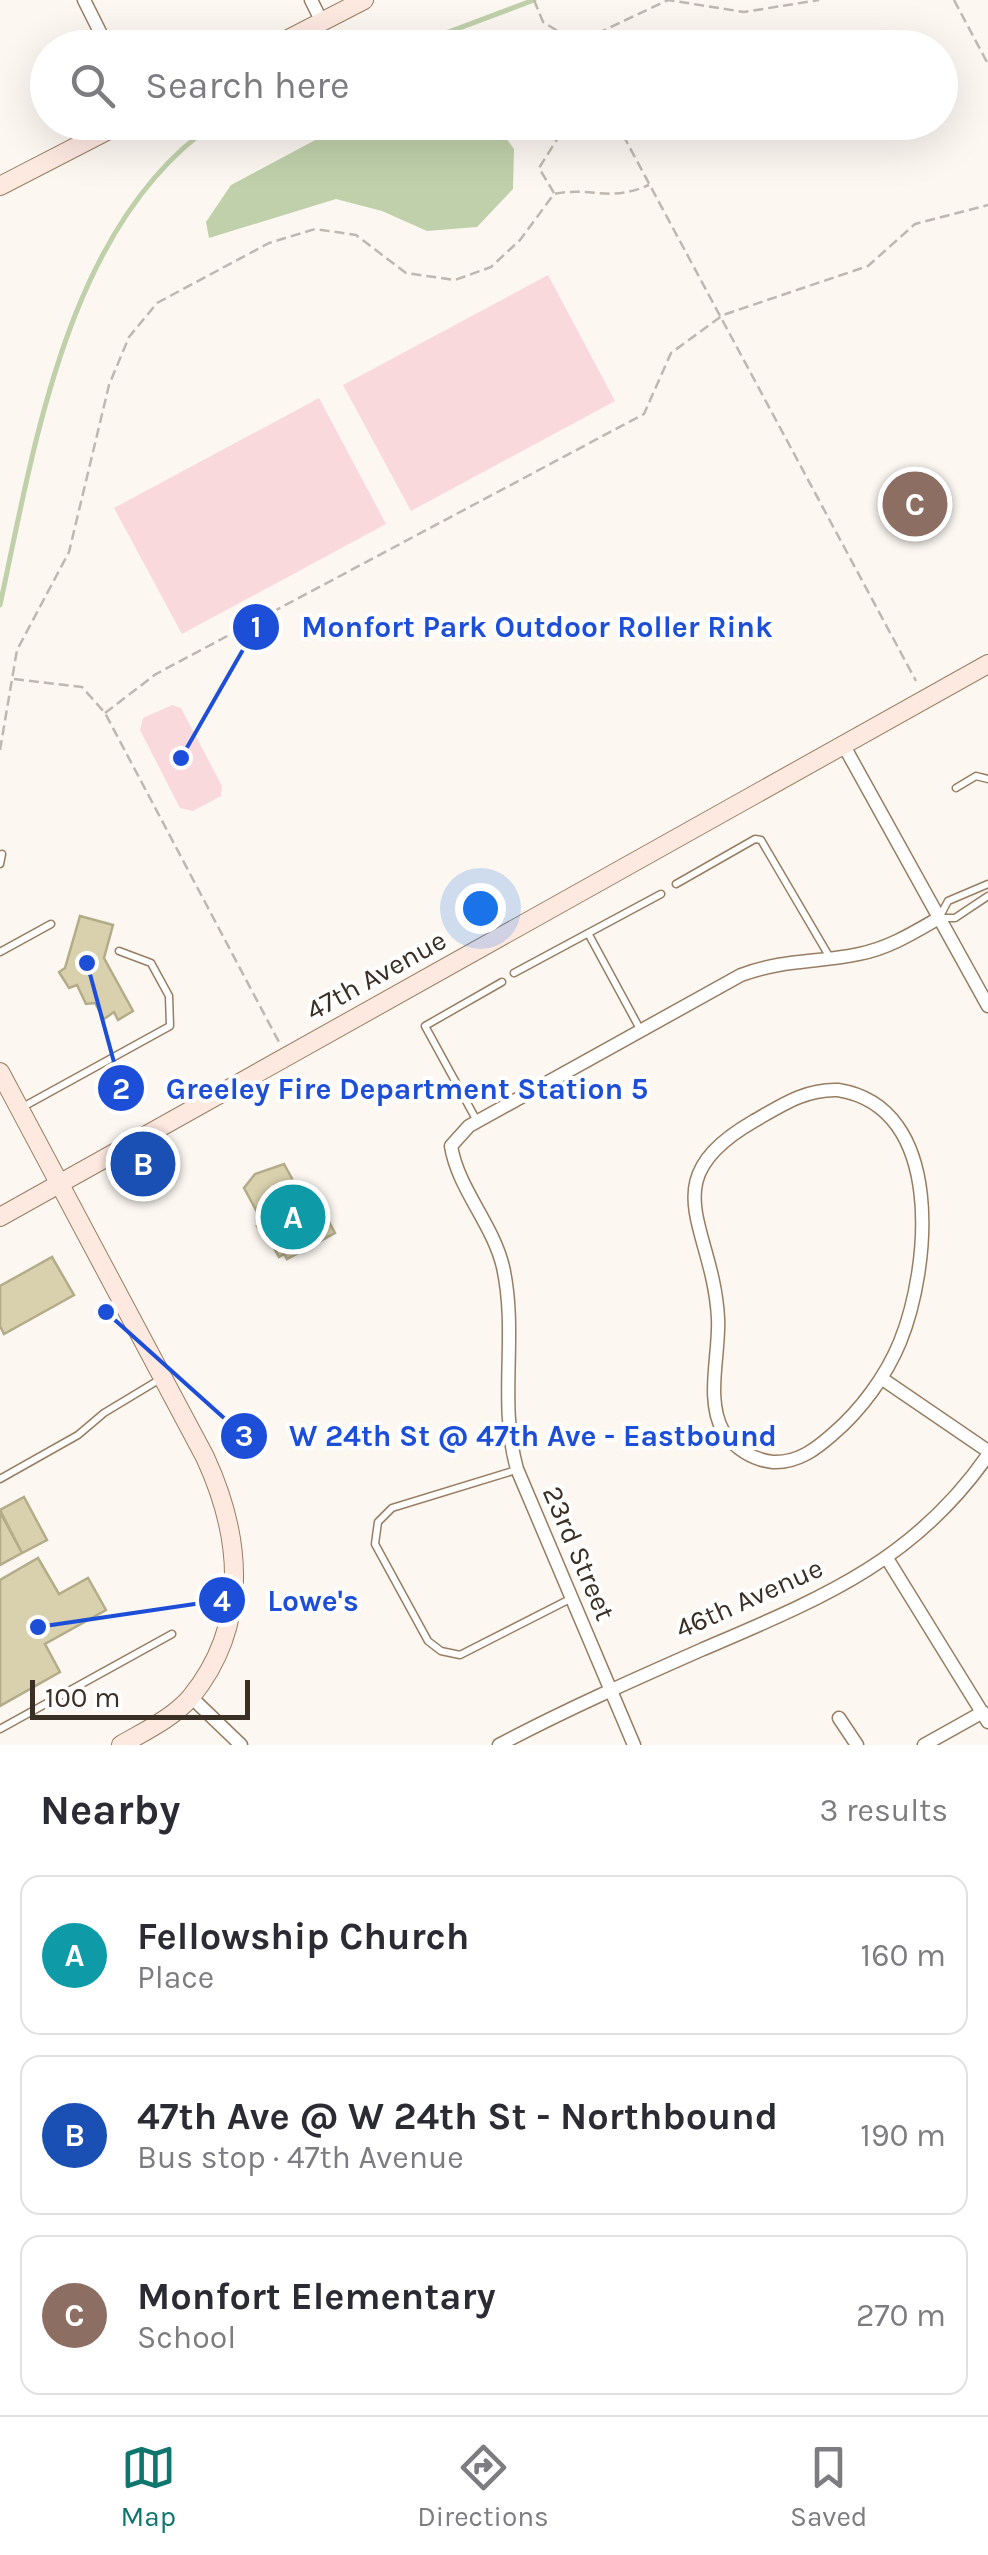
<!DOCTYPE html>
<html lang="en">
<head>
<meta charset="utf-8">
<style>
	:root { --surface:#fff; --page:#f7f7f7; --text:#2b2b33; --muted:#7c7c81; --line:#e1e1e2; --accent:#0f766e }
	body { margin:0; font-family:Karla,sans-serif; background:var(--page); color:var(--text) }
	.scale { position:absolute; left:30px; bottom:25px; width:220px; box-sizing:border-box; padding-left:10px; border:5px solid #3a2f24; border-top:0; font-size:28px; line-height:35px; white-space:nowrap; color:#3a2f24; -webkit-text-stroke:8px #fff; paint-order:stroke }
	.you { position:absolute; left:480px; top:908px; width:35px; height:35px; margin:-25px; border:8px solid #fff; border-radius:50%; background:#1a73e8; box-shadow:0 0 0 15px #1a73e833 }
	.badge { display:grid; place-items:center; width:65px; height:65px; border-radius:50%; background:var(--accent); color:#fff; font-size:32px; font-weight:700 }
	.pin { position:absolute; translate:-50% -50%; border:5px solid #fff; box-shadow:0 2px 10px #0006 }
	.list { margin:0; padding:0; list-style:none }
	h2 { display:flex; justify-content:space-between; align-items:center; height:130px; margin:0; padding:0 40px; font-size:42px }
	h2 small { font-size:32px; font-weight:400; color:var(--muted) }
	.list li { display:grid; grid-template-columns:65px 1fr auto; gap:30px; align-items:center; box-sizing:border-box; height:160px; margin:0 20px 20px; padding:0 20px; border:2px solid var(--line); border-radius:20px }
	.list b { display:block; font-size:38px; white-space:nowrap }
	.list p { margin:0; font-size:32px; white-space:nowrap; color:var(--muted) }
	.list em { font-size:32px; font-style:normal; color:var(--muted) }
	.icon { flex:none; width:55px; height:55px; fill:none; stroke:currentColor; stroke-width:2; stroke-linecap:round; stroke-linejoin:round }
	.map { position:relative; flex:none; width:988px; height:1745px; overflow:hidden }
	.search { position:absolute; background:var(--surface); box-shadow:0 10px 40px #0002; left:30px; right:30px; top:30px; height:110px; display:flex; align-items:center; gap:25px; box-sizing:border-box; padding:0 35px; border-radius:55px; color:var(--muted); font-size:38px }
	.sheet { height:670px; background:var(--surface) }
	nav { display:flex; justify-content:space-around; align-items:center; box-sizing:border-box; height:140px; border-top:2px solid var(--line); background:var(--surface); font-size:28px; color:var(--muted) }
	nav a { display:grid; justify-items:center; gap:5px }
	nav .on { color:var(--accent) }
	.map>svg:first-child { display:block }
	.green { fill:#fad9dc }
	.water { fill:#c0d0ab }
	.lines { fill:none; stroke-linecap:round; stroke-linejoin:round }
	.stream { stroke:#c0d0ab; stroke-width:5 }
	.building { fill:#d9d1ad; stroke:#b4ac89; stroke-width:2.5 }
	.lane-casing { stroke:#977e63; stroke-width:9 }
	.street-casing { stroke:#977e63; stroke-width:15 }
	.secondary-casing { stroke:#977e63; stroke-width:20 }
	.path { stroke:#bfb8b0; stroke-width:2.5; stroke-dasharray:10 5; stroke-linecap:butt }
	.lane { stroke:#fff; stroke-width:6 }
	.street { stroke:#fff; stroke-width:12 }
	.secondary { stroke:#fee9e1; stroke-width:18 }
	.labels { text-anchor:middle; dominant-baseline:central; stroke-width:8; stroke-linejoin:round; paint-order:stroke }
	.street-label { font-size:28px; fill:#3a2f24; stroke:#fff }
	.leader { fill:none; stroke:#1d4ed8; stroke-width:4 }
	.callout-dot { fill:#1d4ed8; stroke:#fff; stroke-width:4 }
	.mark-label { font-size:30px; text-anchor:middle; font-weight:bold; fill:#fff }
	.callout-label { font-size:30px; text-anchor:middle; font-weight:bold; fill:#1d4ed8; stroke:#fff; stroke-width:8; stroke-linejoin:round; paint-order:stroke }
</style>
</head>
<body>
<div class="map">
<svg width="988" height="1745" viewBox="0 0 988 1745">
	<rect width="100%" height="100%" fill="#fcf7f1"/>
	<!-- green -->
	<path class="green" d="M548 275 615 401 411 511 343 385Z
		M319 398 386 524 182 634 114 508Z
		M172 705 181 708 222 786 221 796 193 811 180 808 140 730 143 718Z"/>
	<!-- water -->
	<path class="water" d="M349 122 495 123 514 149 513 189 477 227 427 231 382 211 336 199 209 238 206 222 231 185Z"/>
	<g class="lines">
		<!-- stream -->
		<path class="stream" d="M406 48 534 0
			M0 605C35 444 68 221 217 122"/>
	</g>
	<!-- building -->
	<path class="building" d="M80 916 113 925 104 958 133 1011 118 1020 114 1012 104 1019 95 1003 86 1004 77 985 69 988 59 972 65 968Z
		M284 1164 310 1211 320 1205 335 1233 287 1259 284 1254 279 1257 266 1234 263 1236 257 1226 263 1223 244 1188 255 1174Z
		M52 1257 74 1295 4 1334 0 1326V1286Z
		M24 1497 47 1540 22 1553 0 1510Z
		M0 1512 22 1553 0 1565Z
		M38 1558 59 1594 88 1578 106 1610 45 1644 60 1672 0 1706V1580Z"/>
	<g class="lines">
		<defs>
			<path id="lane" d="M956 788 976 776 988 779
				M0 864 2 854
				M676 884 755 839 761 840 829 956
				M988 884 948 901 939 918H955L988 896
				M588 933 640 1029
				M0 952 51 924
				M514 973 661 894
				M21 1108 170 1026 169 996 151 963 119 951
				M477 1121 425 1026 502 982
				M516 1470 392 1508 378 1522 375 1544 428 1641 441 1651 460 1655 570 1599
				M0 1479 78 1435 104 1413 162 1378
				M0 1729 172 1634"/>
			<path id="street" d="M84 0 108 48
				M311 0 322 22
				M844 746 988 1006
				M838 1090C946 1107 930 1268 900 1342 886 1376 861 1410 833 1434 816 1449 798 1463 773 1462 753 1460 734 1448 723 1431 705 1399 720 1353 718 1318 713 1225 650 1181 754 1121 782 1105 805 1089 838 1090Z
				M881 1378 988 1451
				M888 1560 988 1722
				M191 1697 241 1745
				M839 1718 857 1745
				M499 1745C565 1710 633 1680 701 1650 817 1600 913 1563 988 1455
				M634 1745 517 1469C498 1402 518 1334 503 1267 493 1224 458 1189 451 1146L469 1126 741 975C784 959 817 963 859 954 889 948 913 933 939 918
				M924 1745 983 1712"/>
			<path id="secondary" d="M271 48 364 0
				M0 186 124 122
				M0 1072 205 1457C242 1537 250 1624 191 1697 173 1718 145 1731 121 1745
				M0 1217 988 664"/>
		</defs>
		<!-- lane casing -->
		<use href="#lane" class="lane-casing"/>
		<!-- street casing -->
		<use href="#street" class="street-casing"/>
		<!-- secondary casing -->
		<use href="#secondary" class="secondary-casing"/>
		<!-- path -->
		<path class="path" d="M534 0 543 22 564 35
			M954 0 988 64
			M569 48 565 36 594 35 668 0 744 12 819 0
			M616 122 916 681
			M554 193 539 168 568 122
			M14 679 82 687 105 713 280 1044
			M105 713 156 674 644 414 671 353 723 315 868 266 915 224 988 205
			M0 750 17 650 69 552 109 385 129 337 157 303 269 243 315 229 356 235 406 273 455 280 491 267 520 240 554 194C595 186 607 203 649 185"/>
		<!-- lane -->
		<use href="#lane" class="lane"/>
		<!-- street -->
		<use href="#street" class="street"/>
		<!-- secondary -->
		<use href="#secondary" class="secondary"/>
	</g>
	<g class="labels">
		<!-- street labels -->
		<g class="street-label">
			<text transform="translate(376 975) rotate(-29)">47th Avenue</text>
			<text transform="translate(579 1553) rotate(67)">23rd Street</text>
			<text transform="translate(749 1598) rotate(-24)">46th Avenue</text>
		</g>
	</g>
	<!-- callouts -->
	<path class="leader" d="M181 758L256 627M87 963L121 1088M106 1312L244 1436M38 1627L222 1600"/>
	<g class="callout-dot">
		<circle cx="181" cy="758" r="10"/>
		<circle cx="87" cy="963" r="10"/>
		<circle cx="106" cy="1312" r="10"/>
		<circle cx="38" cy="1627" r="10"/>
		<circle cx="256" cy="627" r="25"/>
		<circle cx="121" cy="1088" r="25"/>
		<circle cx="244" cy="1436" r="25"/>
		<circle cx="222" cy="1600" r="25"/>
	</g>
	<g class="mark-label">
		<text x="256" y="637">1</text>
		<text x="121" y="1099">2</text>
		<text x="244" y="1446">3</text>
		<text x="222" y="1611">4</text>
	</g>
	<g class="callout-label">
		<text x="537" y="637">Monfort Park Outdoor Roller Rink</text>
		<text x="407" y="1099">Greeley Fire Department Station 5</text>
		<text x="533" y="1446">W 24th St @ 47th Ave - Eastbound</text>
		<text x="313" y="1611">Lowe's</text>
	</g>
</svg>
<div class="scale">100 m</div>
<div class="you"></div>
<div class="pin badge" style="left:293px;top:1217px;background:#0f9aa8">A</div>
<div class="pin badge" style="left:143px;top:1164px;background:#1a4fb4">B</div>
<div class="pin badge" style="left:915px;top:504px;background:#8d6e63">C</div>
<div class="search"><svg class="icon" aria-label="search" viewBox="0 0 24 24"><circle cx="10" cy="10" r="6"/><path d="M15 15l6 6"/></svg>Search here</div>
</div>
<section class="sheet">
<h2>Nearby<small>3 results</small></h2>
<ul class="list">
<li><span class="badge" style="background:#0f9aa8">A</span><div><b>Fellowship Church</b><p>Place</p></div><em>160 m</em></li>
<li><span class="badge" style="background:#1a4fb4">B</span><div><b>47th Ave @ W 24th St - Northbound</b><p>Bus stop · 47th Avenue</p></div><em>190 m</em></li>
<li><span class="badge" style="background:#8d6e63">C</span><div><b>Monfort Elementary</b><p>School</p></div><em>270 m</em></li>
</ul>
</section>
<nav>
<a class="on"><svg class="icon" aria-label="map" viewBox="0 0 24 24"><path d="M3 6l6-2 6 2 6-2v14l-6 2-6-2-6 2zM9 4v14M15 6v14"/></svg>Map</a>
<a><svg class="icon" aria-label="directions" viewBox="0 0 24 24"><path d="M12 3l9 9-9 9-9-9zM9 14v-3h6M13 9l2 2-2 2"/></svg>Directions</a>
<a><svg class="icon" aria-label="saved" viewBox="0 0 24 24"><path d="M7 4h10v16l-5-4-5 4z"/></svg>Saved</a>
</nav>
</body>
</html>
